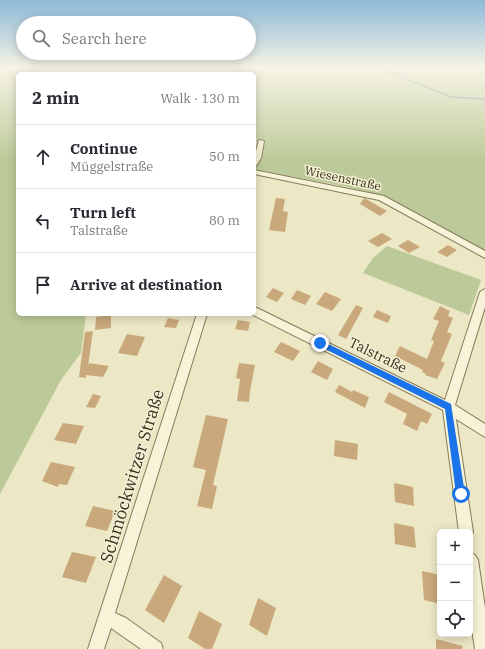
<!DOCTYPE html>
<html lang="en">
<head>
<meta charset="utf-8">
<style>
	:root { --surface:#fff; --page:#f2f2f3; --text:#2b2b33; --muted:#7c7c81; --line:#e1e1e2 }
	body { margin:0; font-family:"IBM Plex Serif",serif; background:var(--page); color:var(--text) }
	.controls { position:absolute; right:12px; bottom:12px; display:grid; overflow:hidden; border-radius:6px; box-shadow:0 2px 10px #0003 }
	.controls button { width:36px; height:36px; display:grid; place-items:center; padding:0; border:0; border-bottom:1px solid var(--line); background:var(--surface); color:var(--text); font:20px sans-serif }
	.stop { position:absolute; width:12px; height:12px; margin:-9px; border:3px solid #1a73e8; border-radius:50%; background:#fff }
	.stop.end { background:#1a73e8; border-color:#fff; box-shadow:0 1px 4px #0008 }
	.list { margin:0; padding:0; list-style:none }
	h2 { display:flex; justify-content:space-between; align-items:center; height:52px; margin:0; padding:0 16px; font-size:17px }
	h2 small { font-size:13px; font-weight:400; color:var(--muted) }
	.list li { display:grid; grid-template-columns:26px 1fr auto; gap:12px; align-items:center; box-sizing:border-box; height:64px; padding:0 16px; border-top:1px solid var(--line) }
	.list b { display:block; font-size:15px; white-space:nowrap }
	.list p { margin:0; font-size:13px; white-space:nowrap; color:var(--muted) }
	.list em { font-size:13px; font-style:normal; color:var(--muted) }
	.icon { flex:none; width:22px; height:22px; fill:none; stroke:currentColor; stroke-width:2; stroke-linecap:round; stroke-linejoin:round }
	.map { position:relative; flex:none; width:485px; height:649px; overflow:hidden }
	.search { position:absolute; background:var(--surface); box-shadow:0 2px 10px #0003; left:16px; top:16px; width:240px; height:44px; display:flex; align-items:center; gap:10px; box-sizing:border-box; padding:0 14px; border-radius:22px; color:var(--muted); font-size:15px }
	.panel { position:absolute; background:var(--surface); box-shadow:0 2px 10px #0003; left:16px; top:72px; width:240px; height:244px; border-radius:6px }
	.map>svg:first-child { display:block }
	.green { fill:#bcca99 }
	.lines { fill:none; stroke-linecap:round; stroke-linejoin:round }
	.stream { stroke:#6d8e8b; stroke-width:1.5 }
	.building { fill:#c9a97c }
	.minor-casing { stroke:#867a5c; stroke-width:2 }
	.minor { fill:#f7f3d8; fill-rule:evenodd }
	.route { fill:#1a73e8 }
	.labels { text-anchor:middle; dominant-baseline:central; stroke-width:3; stroke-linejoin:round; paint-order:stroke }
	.far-street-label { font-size:12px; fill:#372f1f; stroke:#f4f0d4 }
	.street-label { font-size:14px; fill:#372f1f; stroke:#f4f0d4 }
	.near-street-label { font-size:17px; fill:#372f1f; stroke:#f4f0d4 }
</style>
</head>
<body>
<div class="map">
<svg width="485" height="649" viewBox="0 0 485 649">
	<rect width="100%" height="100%" fill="#ece7c5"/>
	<!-- green -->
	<path class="green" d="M0 69H410L425 73H439L452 69H485V252L388 197 343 186 254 169V74H18V314H86L81 353 61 380 0 494Z
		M387 246 481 280 469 315 363 273 373 258Z"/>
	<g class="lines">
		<!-- stream -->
		<path class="stream" d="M381 69 451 97 485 99"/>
	</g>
	<!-- building -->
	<path class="building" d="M276 198 285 199 283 211 288 212 285 232 269 230Z
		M364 198 366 199 387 211 380 216 360 204Z
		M382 233 392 239 378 247 368 241Z
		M408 240 420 247 409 253 398 246Z
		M448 245 457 250 447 257 437 252Z
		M273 288 284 293 277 302 266 297Z
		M297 290 311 296 305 305 291 299Z
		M325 292 341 299 332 311 316 304Z
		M356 305 363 308 346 339 338 335Z
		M440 306 450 311 448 316 453 318 447 332 452 334 441 361 445 363 437 379 425 375 426 374 422 372 423 370 395 356 400 346 427 359 434 341 431 340 439 321 433 319Z
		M377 310 391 316 388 323 373 317Z
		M111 315V328L95 330 96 317Z
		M168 318 179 320 176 328 164 327Z
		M238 320 250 322 248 331 235 329Z
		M93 331 88 366 89 363 109 366 103 377 86 375V378L79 377 85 332Z
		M127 334 145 337 137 356 118 353Z
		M281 342 300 351 293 361 274 352Z
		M318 361 333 369 327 380 311 372Z
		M239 363 255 365 250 391 249 402 237 401 240 379 236 378Z
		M339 385 352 392 353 390 369 397 365 408 335 392Z
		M389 392 432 414 427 424 421 421 417 431 403 424 407 414 384 402Z
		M93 394 101 396 95 408 86 407Z
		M206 415 228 419 213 485 217 486 212 509 197 506 206 470 193 467Z
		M63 423 84 426 76 444 54 440Z
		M335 440 358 444 357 460 334 456Z
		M51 462 75 467 67 485 59 484 58 487 42 481Z
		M394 483 413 487 414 506 395 502Z
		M93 506 115 511 107 531 85 526Z
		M394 523 414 527 416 548 395 544Z
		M72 552 96 557 86 583 62 577Z
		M422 571 440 575V604L424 600Z
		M164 575 182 586 164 623 145 610Z
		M258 598 276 608 267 636 249 625Z
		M199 611 222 624 212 649H205L188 638Z
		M436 639 463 646 462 649H436Z"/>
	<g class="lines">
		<defs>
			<path id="minor" d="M259 140 264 141 261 158 256 166 254 167V159Z
				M254 170 384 196 485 251V258L379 200 254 174Z
				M485 289V307L455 405 485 424V437L456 419 473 532 470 538V532H459L443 410 251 314H254V307L257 308 445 400 480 292Z
				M197 314H207L115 613 126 618 161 643 163 649H141L111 628 104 649H88Z
				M470 552 475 555 478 560 485 608V649H475L470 616Z"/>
		</defs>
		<!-- minor casing -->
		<use href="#minor" class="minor-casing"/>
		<!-- minor -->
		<use href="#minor" class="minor"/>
	</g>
	<!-- sky -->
	<linearGradient id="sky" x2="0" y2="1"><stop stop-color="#8db9d7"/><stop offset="0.43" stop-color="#f6f4e5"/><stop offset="1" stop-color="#f6f4e5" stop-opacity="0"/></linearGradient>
	<rect width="485" height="160" fill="url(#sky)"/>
	<!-- route -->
	<path class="route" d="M317 341H322L451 404 465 494 464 497 461 498 457 497 456 494 445 409 317 345Z"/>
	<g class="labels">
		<!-- far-street labels -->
		<g class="far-street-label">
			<text transform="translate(343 178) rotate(12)">Wiesenstraße</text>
		</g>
		<!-- street labels -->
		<g class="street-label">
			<text transform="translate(378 355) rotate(26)">Talstraße</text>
		</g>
		<!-- near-street labels -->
		<g class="near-street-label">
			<text transform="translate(132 476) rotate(-73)">Schmöckwitzer Straße</text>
		</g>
	</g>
</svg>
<div class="controls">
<button>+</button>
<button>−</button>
<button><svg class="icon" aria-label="locate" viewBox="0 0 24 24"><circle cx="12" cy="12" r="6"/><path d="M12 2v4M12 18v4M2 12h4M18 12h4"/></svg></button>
</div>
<div class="stop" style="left:461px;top:494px"></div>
<div class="stop end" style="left:320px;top:343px"></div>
<div class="search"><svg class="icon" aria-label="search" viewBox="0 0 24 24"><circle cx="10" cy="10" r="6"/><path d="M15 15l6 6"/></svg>Search here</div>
<section class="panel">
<h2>2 min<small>Walk · 130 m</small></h2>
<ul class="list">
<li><svg class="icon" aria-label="ahead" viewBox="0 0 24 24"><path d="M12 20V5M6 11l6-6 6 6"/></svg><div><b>Continue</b><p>Müggelstraße</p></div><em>50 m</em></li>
<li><svg class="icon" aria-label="left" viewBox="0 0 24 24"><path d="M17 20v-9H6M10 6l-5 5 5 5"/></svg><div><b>Turn left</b><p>Talstraße</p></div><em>80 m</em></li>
<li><svg class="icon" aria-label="arrive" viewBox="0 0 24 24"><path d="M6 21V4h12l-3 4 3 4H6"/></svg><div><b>Arrive at destination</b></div></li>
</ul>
</section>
</div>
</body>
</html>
